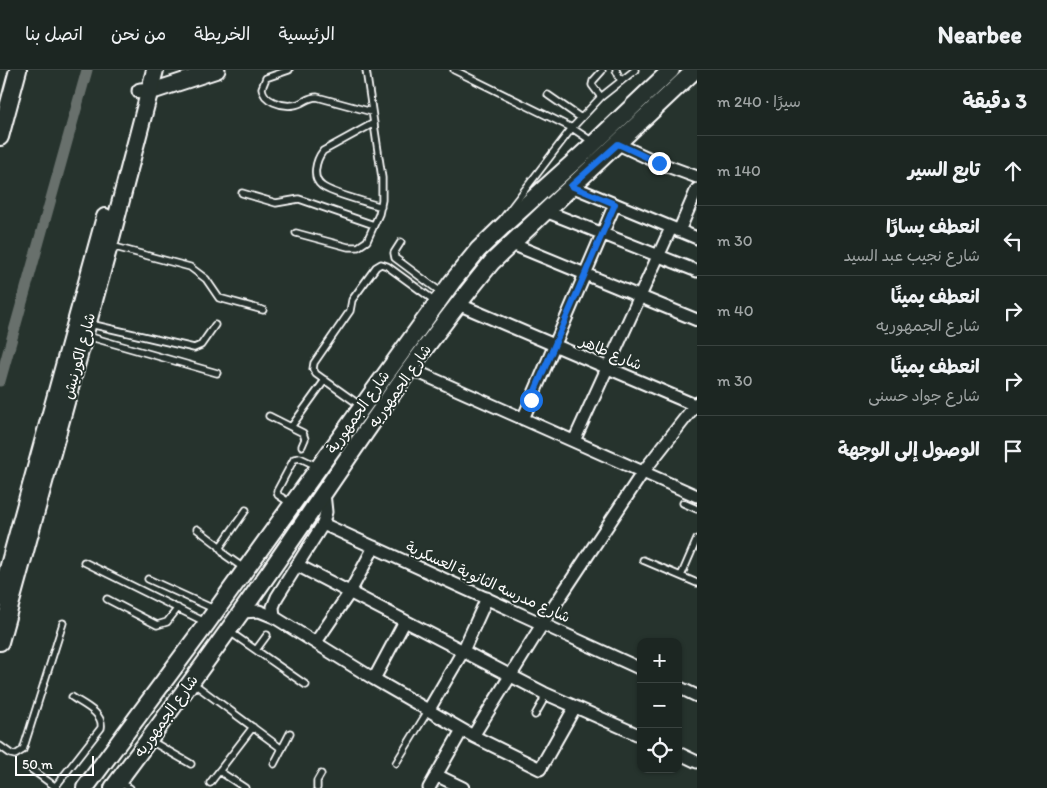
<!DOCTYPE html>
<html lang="ar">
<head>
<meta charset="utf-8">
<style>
	:root { --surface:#1c2622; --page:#29322f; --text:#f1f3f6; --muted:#a0a5a5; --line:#3a4340 }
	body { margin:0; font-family:Itim,"Playpen Sans Arabic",sans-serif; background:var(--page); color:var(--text); direction:rtl }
	.controls { position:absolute; right:15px; bottom:15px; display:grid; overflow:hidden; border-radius:10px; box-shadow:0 1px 4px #0004 }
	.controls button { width:45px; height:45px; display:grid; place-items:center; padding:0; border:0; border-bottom:1px solid var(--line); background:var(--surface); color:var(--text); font:25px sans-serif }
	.scale { position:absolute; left:15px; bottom:12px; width:79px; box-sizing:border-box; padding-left:5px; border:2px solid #fff; border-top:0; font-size:14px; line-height:18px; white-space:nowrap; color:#fff; -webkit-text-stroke:4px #26332d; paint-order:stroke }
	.stop { position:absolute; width:15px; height:15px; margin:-11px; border:4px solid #1a73e8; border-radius:50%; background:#fff }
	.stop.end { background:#1a73e8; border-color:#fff; box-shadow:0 1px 5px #0008 }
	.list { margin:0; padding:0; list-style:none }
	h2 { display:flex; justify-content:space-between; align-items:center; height:65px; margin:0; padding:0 20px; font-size:21px }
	h2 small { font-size:16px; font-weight:400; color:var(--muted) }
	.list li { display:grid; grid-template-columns:32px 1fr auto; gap:15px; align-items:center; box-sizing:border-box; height:70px; padding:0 20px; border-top:1px solid var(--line) }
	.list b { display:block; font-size:19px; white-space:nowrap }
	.list p { margin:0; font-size:16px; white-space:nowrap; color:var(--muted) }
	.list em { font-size:16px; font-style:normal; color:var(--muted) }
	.icon { flex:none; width:28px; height:28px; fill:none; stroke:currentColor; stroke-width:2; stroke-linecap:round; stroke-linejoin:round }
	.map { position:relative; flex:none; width:697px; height:718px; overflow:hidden; direction:ltr }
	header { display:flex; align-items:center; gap:30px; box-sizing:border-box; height:70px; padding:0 25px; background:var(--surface); border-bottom:1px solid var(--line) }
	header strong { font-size:24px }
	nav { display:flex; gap:28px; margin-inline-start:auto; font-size:18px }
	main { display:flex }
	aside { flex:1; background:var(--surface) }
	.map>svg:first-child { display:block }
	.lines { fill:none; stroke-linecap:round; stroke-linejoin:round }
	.canal { stroke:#67706c; stroke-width:11 }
	.service-casing { stroke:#fff; stroke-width:9 }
	.minor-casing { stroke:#fff; stroke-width:15 }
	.tertiary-casing { stroke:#fff; stroke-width:19 }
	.secondary-casing { stroke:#fff; stroke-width:20 }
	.service { stroke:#26332d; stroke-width:5.5 }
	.minor { stroke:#26332d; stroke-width:11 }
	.tertiary { stroke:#26332d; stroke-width:15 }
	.secondary { stroke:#26332d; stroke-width:16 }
	.route { stroke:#1a73e8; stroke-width:6 }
	.labels { text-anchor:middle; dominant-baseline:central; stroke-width:4; stroke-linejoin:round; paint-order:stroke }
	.street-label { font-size:15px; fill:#fff; stroke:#26332d }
</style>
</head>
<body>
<header>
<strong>Nearbee</strong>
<nav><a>الرئيسية</a><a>الخريطة</a><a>من نحن</a><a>اتصل بنا</a></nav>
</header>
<main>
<aside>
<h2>3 دقيقة<small>سيرًا · 240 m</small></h2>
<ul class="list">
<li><svg class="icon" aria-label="ahead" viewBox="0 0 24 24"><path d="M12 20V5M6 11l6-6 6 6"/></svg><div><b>تابع السير</b></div><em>140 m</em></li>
<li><svg class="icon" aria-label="left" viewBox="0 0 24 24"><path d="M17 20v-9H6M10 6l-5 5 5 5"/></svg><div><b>انعطف يسارًا</b><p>شارع نجيب عبد السيد</p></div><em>30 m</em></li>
<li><svg class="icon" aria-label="right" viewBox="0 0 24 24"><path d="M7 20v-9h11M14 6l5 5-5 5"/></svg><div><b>انعطف يمينًا</b><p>شارع الجمهوريه</p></div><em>40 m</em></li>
<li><svg class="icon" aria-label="right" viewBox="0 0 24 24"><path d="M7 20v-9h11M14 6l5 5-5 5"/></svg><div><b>انعطف يمينًا</b><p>شارع جواد حسنى</p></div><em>30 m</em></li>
<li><svg class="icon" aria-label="arrive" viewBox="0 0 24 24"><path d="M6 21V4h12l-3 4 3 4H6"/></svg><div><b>الوصول إلى الوجهة</b></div></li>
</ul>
</aside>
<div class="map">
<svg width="697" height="718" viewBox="0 0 697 718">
	<rect width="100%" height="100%" fill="#26332d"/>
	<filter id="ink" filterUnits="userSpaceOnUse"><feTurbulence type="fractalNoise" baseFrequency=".02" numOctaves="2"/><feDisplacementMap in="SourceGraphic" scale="10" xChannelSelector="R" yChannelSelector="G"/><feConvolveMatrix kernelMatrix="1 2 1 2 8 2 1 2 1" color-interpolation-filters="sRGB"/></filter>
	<g filter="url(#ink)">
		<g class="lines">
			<!-- canal -->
			<path class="canal" d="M0 311 87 0"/>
			<defs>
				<path id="service" d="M289 0 266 8 262 18C263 31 282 37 294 35 303 34 307 27 317 27L372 42
					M454 0 572 58 593 72
					M616 0 621 11
					M548 25 581 48
					M601 27 592 15 593 11 602 1
					M374 53 323 81C316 90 311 108 322 116 332 124 368 132 381 137
					M242 123 276 133 299 129 374 155
					M504 147 572 58 601 27 635 0
					M296 163 348 177H358L367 171 379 144 382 130V108L366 0
					M401 172 394 183 395 188 442 223
					M111 176 190 197 206 209 219 228 263 240
					M90 254 194 278 201 275 215 255
					M87 266 217 303
					M361 336 316 304 313 299 314 293 350 241 352 230 376 197 381 194 387 196 435 231
					M269 346 303 363 305 369 302 376
					M291 357 325 310
					M290 433 278 425 277 421 294 389 300 388 317 396
					M683 433 697 439
					M197 459 218 475 225 485 245 499
					M220 477 246 440
					M643 490 697 513
					M84 492 205 552
					M681 506 697 469
					M148 509 214 539
					M107 529 157 555 167 552 178 538
					M230 562 306 615
					M256 580 267 565
					M193 613 282 679
					M535 645 543 631 544 623
					M151 671 191 694
					M0 676 11 684 15 685 23 680 63 553
					M396 693 428 641
					M274 694 290 663
					M27 696 57 718
					M219 701 245 718
					M119 713 130 718
					M210 713 253 657
					M55 717 101 658C104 643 82 634 72 627
					M317 718V711L321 704"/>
				<path id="minor" d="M618 74 659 93 697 107
					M571 116 697 168
					M545 141 697 201
					M679 161 697 119
					M512 174 697 250
					M458 234 697 336
					M411 299 697 426
					M523 349 615 134
					M574 371 671 158
					M323 454 641 599
					M297 495 544 623 641 666
					M242 542 259 541 274 547 374 609 473 666 543 553 643 402 697 333
					M274 547 273 537 277 527 323 454 326 442 324 423
					M316 572 350 522 374 477
					M374 609 405 551
					M678 617 697 626
					M428 641 463 581 487 528
					M473 666 540 699 575 637
					M678 683 697 692
					M436 705 463 718
					M429 718 462 660"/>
				<path id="tertiary" d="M140 21 156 20 217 0"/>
				<path id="secondary" d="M0 67 18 0
					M0 528 105 147
					M0 572 109 176 155 0
					M85 718 207 553 452 212 478 180 505 154 587 80 671 0
					M113 718C171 640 229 561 284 481 351 384 416 284 492 192L695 0"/>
			</defs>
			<!-- service casing -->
			<use href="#service" class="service-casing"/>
			<!-- minor casing -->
			<use href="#minor" class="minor-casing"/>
			<!-- tertiary casing -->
			<use href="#tertiary" class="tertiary-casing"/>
			<!-- secondary casing -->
			<use href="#secondary" class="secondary-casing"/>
			<!-- service -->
			<use href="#service" class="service"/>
			<!-- minor -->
			<use href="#minor" class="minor"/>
			<!-- tertiary -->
			<use href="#tertiary" class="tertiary"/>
			<!-- secondary -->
			<use href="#secondary" class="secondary"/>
		</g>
	</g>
	<g class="lines" filter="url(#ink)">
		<!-- route -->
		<path class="route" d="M531 330 615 134 571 116 618 74 659 93"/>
	</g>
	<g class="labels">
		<!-- street labels -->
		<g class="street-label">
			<text transform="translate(611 283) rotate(23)">شارع طاهر</text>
			<text transform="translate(79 286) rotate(-75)">شارع الكورنيش</text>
			<text transform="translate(400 316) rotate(-55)">شارع الجمهوريه</text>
			<text transform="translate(358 342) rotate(-55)">شارع الجمهورية</text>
			<text transform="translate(488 512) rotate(24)">شارع مدرسه الثانوية العسكرية</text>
			<text transform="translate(166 646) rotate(-54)">شارع الجمهوريه</text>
		</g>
	</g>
</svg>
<div class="controls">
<button>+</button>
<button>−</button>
<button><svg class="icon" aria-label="locate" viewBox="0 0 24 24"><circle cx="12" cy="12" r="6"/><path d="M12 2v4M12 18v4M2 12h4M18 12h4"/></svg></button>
</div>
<div class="scale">50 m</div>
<div class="stop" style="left:531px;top:330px"></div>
<div class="stop end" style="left:659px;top:93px"></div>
</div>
</main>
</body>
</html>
